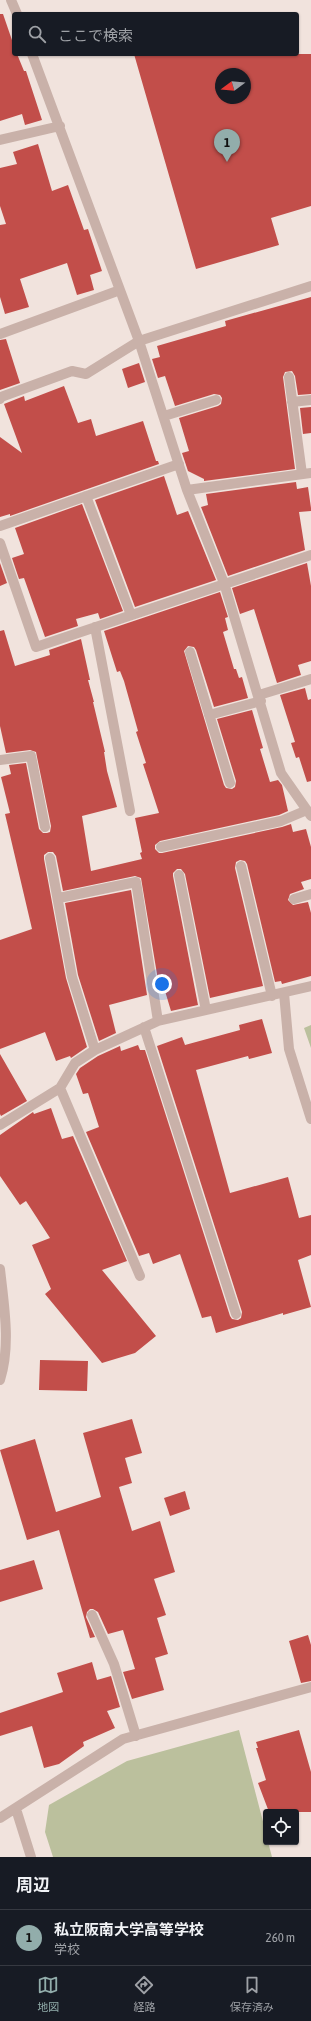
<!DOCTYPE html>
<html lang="ja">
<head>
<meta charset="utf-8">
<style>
	:root { --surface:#171b24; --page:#20242c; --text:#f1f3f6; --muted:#9ea1a6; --line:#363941; --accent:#92adab }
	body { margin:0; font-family:"Asap Condensed","Noto Sans JP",sans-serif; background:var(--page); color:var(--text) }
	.controls { position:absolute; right:12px; bottom:12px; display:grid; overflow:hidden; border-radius:4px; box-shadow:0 1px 3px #0004 }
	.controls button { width:36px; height:36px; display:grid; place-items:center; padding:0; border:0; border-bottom:1px solid var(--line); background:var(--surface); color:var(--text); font:20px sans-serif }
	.compass { position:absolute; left:215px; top:68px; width:36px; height:36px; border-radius:50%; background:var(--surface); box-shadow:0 1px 3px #0004; rotate:254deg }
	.you { position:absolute; left:162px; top:984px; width:14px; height:14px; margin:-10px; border:3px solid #fff; border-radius:50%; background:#1a73e8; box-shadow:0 0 0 6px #1a73e833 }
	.badge { display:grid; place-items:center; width:26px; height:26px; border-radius:50%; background:var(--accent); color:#111; font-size:13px; font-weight:700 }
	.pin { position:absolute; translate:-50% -33px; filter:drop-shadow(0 1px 2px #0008) }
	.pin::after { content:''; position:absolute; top:21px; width:14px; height:12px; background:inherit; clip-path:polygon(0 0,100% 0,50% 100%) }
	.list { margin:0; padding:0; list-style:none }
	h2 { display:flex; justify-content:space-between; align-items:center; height:52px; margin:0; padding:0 16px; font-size:17px }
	h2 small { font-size:13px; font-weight:400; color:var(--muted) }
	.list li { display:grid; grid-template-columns:26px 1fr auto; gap:12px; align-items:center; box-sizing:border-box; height:56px; padding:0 16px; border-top:1px solid var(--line) }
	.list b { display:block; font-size:15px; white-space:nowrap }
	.list p { margin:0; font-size:13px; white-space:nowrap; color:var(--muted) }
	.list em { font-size:13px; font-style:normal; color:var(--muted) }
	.icon { flex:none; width:22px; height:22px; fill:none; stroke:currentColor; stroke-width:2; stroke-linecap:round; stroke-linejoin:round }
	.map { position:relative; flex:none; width:311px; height:1857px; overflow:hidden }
	.search { position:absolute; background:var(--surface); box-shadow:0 1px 3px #0004; left:12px; right:12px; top:12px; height:44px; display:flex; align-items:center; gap:10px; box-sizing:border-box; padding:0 14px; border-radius:4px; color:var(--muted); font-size:15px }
	.sheet { height:108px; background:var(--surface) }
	nav { display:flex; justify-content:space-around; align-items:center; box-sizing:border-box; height:56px; border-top:1px solid var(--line); background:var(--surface); font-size:11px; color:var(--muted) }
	nav a { display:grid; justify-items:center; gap:2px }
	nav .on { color:var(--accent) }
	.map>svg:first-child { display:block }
	.green { fill:#bbc09d }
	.building { fill:#c24e4a; fill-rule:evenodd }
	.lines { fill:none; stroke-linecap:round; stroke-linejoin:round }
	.minor { stroke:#c9b1a9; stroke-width:10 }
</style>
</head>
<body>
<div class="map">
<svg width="311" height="1857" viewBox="0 0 311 1857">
	<rect width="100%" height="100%" fill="#f1e3dd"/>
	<!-- green -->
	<path class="green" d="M311 1025V1048L304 1028Z
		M239 1730 266 1833V1842H268L272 1857H53L45 1832 49 1805 127 1761Z"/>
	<!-- building -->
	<path class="building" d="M0 14H3L14 46V54H17L24 71H26L42 120 25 125 22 114 0 121Z
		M134 54H311V206L271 218 279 245 196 269ZM221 74H245V98H221Z
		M38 144 52 191 68 185 84 230 88 229 102 271 90 275 94 290 77 295 67 263 20 279 29 307 5 314 0 297V225L6 224 0 206V168L17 164 13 152Z
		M311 297V394L298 395 295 376 292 371 285 372 283 377 295 469 204 481V479L188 471 182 453 189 451 179 418 218 406 221 404 222 398 220 395 214 394 175 406 165 376 158 378 152 359 160 357 157 346 226 326 225 321Z
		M6 339 20 383 0 390V340Z
		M139 363 145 382 128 388 122 369Z
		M64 386 78 423 91 419 96 436 143 421 156 461H158L159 464 10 516V514L0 517V437L22 453 4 404 24 396 25 401Z
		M311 407V433L303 434 300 408Z
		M164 476 177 515 188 511 216 580 135 607 95 500Z
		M296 482 297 489 308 487 311 508V511L299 512 305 550 228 576 201 507 208 505 206 494Z
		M82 504 123 611 100 619 98 613 76 619 78 626 45 637 24 578 19 579 12 558 24 554 15 528Z
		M0 563 7 583 0 586Z
		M307 563 311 586V661L298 665 301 675 277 683 254 609 240 614 232 588Z
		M220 592 228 617 225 618 228 630 223 632 234 669H236L239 678 242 677 248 698 214 707 196 650 194 647 188 646 184 651 224 785 226 788 232 789 235 787 236 781 217 719 252 710 263 748 260 749 270 782 278 780 282 785 288 811 279 815 160 841 155 845V849L159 853H162L282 827 291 824 293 832 306 829 311 847V879L301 882 304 889 290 894 288 900 293 905 308 902 311 913V976L282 984 281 981 275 982 247 864 245 861 240 860 236 862 235 868 263 986 210 998 185 874 181 869H177L173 873V876L198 1005 171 1011 165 991 160 992 141 878 135 876 63 891 56 856 53 852H48L44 855V859L66 978 87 1047 71 1058 70 1056 56 1061 45 1032 0 1049V940L32 929 5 814 10 813 1 777 11 774 9 765 26 763 39 829 43 833H47L50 832 51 826 36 752 30 750 6 753 0 726V631L4 630 15 666 50 655 49 650 81 639 90 680H88L94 702H93L105 752H104L107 771 117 807 82 816 91 871 142 859 140 853 142 852 135 818 159 813 143 764 146 763 136 732 138 731 124 681 120 671 117 672 104 631Z
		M305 688 308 700 311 699V781L307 782 299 757 296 758 291 743 295 742 280 695Z
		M131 890 147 995 109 1005 116 1033 99 1041 78 975 65 903Z
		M262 1019 272 1053 249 1059 248 1056 196 1070 230 1193 288 1177 299 1218 311 1215V1255L298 1260 311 1307 283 1315V1313L216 1333 211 1316 202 1318 180 1254 153 1264 149 1253 139 1256 86 1132 99 1127 88 1093 83 1094 76 1074 80 1068 98 1056 120 1046 121 1051 138 1045 140 1050H145L230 1316 232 1319 238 1320 241 1318 242 1312 157 1046 182 1037 185 1045 240 1030 239 1025Z
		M0 1054 27 1101 1 1116 0 1114Z
		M51 1108 62 1139 73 1136 127 1261 102 1270 156 1336 135 1353 102 1363 45 1294 51 1289 32 1245 50 1238 26 1201 20 1205 0 1176V1135L33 1112 34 1114Z
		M40 1360 88 1361 87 1391 39 1390Z
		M132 1419 142 1453 125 1458 132 1483 119 1487 132 1531 160 1521 175 1572 154 1579 166 1615 157 1618 168 1654 155 1658 164 1690 132 1699 123 1672 135 1669 123 1630 108 1634 98 1612 93 1609H90L87 1612 86 1617 95 1637 90 1638 59 1530 27 1540 0 1450 35 1439 56 1512 101 1497 83 1433Z
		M185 1491 190 1509 170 1516 164 1498Z
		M34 1560 43 1589 0 1602V1570Z
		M308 1635 311 1645V1681L301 1683 289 1641Z
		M92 1662 97 1680 111 1676 120 1707 107 1711 115 1728 83 1742 84 1746 59 1764 44 1768 32 1726 0 1736V1713L63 1692 57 1673Z
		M299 1730 311 1772V1812H269L258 1783 266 1780 256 1748H258L256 1742Z"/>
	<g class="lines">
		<!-- minor -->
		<path class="minor" d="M11 0 17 14
			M32 54 139 341 187 490 224 583 281 773 311 816
			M0 140 60 126
			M0 334 120 290
			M289 377 302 474
			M0 399 1 397 72 371 86 374 139 341 311 286
			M292 402 311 400
			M164 416 216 400
			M187 490 311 473
			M86 496 131 615
			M0 526 179 464
			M0 543 36 647 311 555
			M95 627 130 811
			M190 652 230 783
			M259 695 311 679
			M209 715 261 701
			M0 760 31 756 45 827
			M161 847 281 821 307 810
			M50 858 72 977 95 1050
			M241 866 272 996
			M179 875 206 1010
			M59 898 136 882 158 1021
			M294 899 311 894
			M284 993 289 1049 311 1119
			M144 1027 236 1314
			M60 1088 140 1276
			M0 1125 60 1088 75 1063 95 1050 158 1021 311 986
			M0 1269C4 1306 11 1345 0 1380
			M92 1615 114 1664 136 1736
			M16 1809 31 1857
			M0 1818 123 1739 311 1687"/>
	</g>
</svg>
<div class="controls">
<button><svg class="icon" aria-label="locate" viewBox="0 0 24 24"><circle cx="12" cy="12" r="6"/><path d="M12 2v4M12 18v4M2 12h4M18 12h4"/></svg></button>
</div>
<svg class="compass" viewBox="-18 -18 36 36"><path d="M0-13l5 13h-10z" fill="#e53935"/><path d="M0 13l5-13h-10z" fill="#9ea1a6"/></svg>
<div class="you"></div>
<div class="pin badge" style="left:227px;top:162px">1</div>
<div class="search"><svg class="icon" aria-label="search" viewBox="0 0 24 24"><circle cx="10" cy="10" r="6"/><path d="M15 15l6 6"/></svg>ここで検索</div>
</div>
<section class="sheet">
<h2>周辺<small></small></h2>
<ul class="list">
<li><span class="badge">1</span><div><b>私立阪南大学高等学校</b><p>学校</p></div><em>260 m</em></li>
</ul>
</section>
<nav>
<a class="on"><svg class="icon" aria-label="map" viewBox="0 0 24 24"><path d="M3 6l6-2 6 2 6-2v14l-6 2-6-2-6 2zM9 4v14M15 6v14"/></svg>地図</a>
<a><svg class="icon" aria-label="directions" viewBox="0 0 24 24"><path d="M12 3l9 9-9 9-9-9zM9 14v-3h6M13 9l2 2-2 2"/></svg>経路</a>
<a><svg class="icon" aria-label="saved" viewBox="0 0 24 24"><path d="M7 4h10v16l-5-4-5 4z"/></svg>保存済み</a>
</nav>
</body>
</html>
